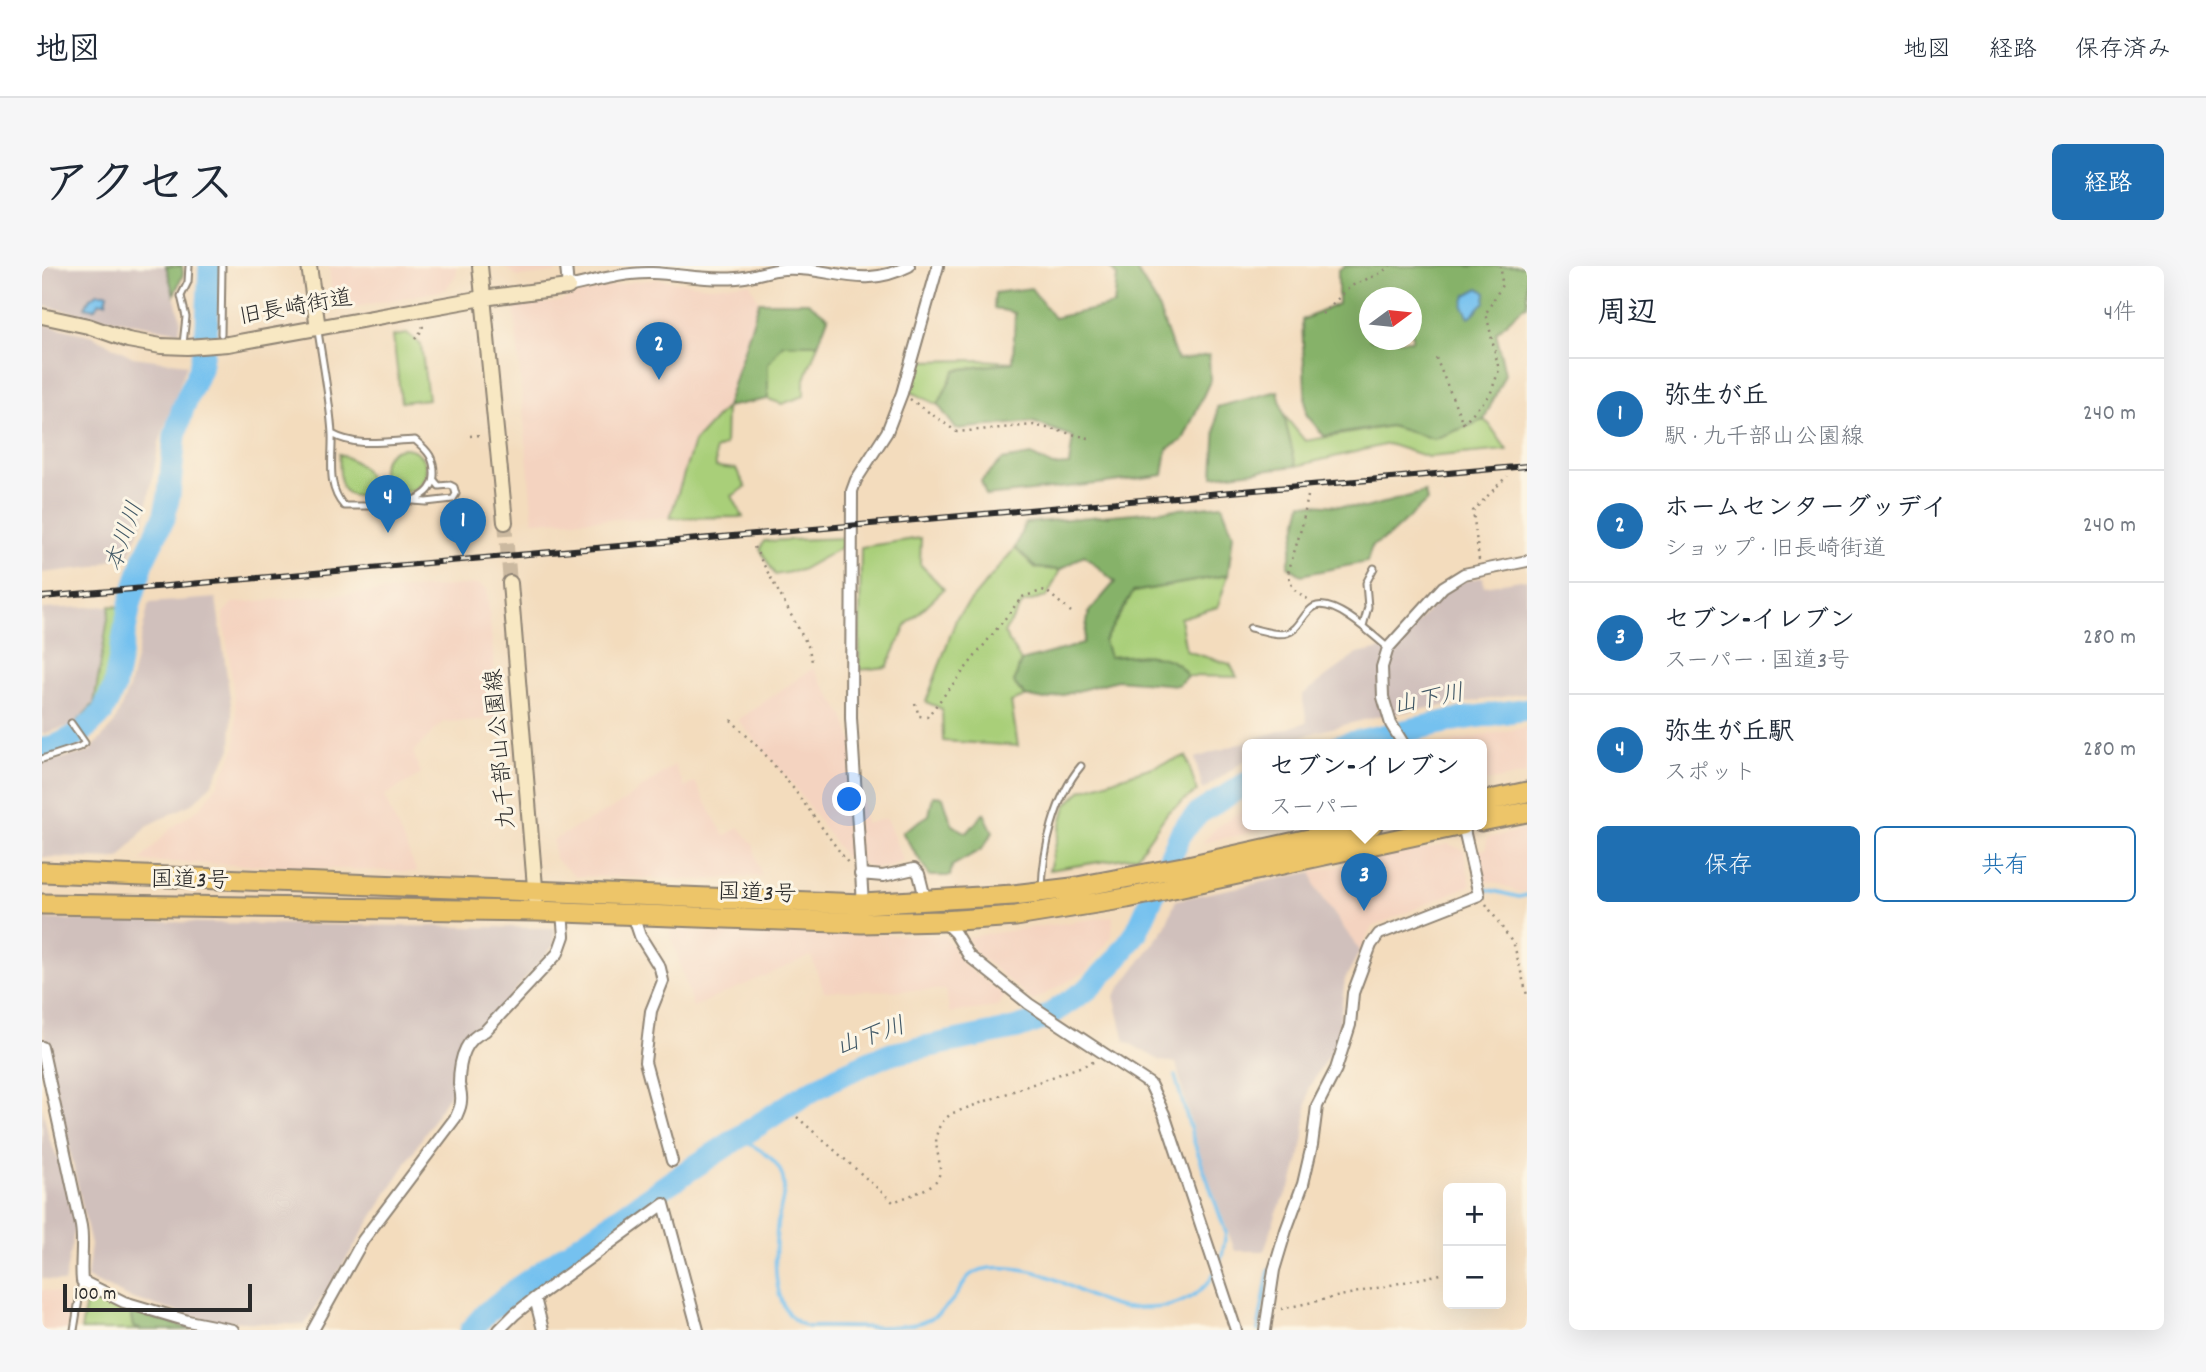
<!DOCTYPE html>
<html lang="ja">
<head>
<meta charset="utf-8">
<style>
	:root { --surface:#fff; --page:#f6f6f7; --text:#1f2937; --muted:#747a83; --line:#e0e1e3; --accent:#1f6fb2 }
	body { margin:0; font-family:Dekko,"Klee One",sans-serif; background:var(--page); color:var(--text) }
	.controls { position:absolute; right:21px; bottom:21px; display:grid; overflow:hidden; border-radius:10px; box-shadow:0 7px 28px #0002 }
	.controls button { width:63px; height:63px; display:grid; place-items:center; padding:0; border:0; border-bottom:2px solid var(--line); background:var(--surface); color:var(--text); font:35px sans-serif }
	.compass { position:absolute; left:1317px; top:21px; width:63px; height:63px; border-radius:50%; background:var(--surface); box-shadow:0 7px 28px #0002; rotate:75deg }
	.scale { position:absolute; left:21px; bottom:18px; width:189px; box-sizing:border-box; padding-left:7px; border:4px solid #2b2b2b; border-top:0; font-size:19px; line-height:24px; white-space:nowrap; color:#2b2b2b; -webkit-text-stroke:5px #fcf5e5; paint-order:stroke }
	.you { position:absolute; left:808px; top:534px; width:24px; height:24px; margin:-18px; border:5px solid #fff; border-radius:50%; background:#1a73e8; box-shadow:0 0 0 10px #1a73e833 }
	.badge { display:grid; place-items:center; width:46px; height:46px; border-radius:50%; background:var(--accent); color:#fff; font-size:23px; font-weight:700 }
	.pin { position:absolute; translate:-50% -58px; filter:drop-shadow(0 2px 4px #0008) }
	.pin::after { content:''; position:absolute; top:37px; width:24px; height:21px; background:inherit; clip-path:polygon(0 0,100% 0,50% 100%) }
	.popup { position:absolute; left:1200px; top:473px; width:245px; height:91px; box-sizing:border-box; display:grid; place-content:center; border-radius:10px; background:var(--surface); filter:drop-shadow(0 2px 5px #0005); font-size:23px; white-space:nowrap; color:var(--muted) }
	.popup b { font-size:26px; color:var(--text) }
	.popup::after { content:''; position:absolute; left:50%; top:100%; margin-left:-14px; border:14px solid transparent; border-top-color:var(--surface) }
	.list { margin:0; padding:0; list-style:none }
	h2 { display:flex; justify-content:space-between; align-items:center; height:91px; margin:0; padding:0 28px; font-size:30px }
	h2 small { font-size:23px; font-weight:400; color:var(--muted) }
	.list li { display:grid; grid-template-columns:46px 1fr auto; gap:21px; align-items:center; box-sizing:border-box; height:112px; padding:0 28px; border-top:2px solid var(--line) }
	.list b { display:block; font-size:26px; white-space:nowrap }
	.list p { margin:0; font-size:23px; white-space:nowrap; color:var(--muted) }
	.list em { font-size:23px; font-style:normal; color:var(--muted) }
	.actions { display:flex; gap:14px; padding:21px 28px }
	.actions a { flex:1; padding:16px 0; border:2px solid var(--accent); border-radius:10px; text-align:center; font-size:24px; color:var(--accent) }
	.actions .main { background:var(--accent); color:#fff }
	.map { position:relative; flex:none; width:1485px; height:1064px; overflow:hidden; border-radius:10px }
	header { display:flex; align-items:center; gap:42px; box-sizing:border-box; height:98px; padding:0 35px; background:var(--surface); border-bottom:2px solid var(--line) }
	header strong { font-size:33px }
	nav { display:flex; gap:38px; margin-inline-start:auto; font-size:24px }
	.intro { display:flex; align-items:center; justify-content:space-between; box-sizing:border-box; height:168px; padding:0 42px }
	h1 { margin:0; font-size:49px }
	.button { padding:18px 32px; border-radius:10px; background:var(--accent); color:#fff; font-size:24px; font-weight:700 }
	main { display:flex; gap:42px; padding:0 42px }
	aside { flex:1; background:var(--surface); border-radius:10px; box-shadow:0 7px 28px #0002 }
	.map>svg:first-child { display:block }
	.built { fill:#f4d3c0 }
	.industrial { fill:#d0c0bc }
	.green { fill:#a9cf79; stroke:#6a7d52; stroke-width:2 }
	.forest { fill:#86b269; stroke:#586e4a; stroke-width:2; fill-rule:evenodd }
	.water { fill:#75c1ef; stroke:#50768d; stroke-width:2 }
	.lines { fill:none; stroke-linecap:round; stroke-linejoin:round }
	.stream { stroke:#75c1ef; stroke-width:3.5 }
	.river { stroke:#75c1ef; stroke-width:23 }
	.secondary-tunnel { stroke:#cbb9a0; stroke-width:14; stroke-dasharray:14 7; stroke-linecap:butt }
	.lane-casing { stroke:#8f8474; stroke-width:9 }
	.street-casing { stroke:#8f8474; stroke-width:14 }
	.secondary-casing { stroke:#8f8474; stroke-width:18 }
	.highway-casing { stroke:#8f8474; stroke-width:23 }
	.path { stroke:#8f8474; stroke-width:2.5; stroke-dasharray:2 5; stroke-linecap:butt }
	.lane { stroke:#fff; stroke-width:5 }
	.street { stroke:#fff; stroke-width:10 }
	.secondary { stroke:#f8e8c3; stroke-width:14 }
	.highway { stroke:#edc569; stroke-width:19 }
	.rail-casing { stroke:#2b2b2b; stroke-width:6 }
	.rail { stroke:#fcf5e5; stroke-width:3.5; stroke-dasharray:10; stroke-linecap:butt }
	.labels { text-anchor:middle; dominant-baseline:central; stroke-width:6; stroke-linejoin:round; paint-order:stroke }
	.street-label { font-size:23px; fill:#2b2b2b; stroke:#fcf5e5 }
	.water-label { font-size:24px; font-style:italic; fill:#415866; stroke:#fcf5e5 }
</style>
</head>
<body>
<header>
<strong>地図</strong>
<nav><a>地図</a><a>経路</a><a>保存済み</a></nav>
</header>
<div class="intro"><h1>アクセス</h1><a class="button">経路</a></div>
<main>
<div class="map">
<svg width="1485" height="1064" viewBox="0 0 1485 1064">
	<rect width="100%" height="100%" fill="#fcf5e5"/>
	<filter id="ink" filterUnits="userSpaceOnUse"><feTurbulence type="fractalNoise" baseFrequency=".0143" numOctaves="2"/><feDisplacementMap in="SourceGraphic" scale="14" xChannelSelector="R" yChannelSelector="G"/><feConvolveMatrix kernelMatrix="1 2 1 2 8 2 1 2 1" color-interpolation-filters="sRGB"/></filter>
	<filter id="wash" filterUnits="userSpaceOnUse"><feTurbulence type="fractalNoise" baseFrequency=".00686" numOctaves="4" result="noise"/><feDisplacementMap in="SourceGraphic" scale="28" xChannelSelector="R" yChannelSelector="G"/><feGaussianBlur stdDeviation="1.57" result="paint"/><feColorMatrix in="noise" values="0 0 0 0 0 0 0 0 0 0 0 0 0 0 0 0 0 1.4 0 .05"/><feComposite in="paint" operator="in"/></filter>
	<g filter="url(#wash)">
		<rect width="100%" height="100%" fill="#f3dcbd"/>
		<!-- built -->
		<path class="built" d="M287 0H414L415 8 403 24 307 42 290 29Z
			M462 0H517V2L512 7 476 11Z
			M616 13 667 20 708 17 717 36 684 141 652 176 628 252 491 255 472 40 517 36 536 27 589 16Z
			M435 318 445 323 457 453 401 456 371 486 379 508 342 530 375 606 98 595 129 562 160 540 176 518 194 481V444L181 347 190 337Z
			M771 402 802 450 815 488 823 558 844 552 861 594 847 601 829 602 812 593 803 591 752 520 696 454Z
			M1485 461V508L1439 517V479H1393Z
			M632 499 643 522 653 516 682 570 697 561 711 578 719 610 662 614 533 610 513 593 511 574 576 539Z
			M1205 541V559H1243L1160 577 1176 560Z
			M1485 563V625L1476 626 1452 616 1439 615 1433 585 1444 583 1445 572Z
			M1406 578 1421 584 1429 619 1330 661 1318 685 1274 622 1270 606Z
			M1071 650 1070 670 1043 706 991 735 933 686 925 671Z
			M627 664 903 670 923 700 962 729 956 741 907 747 904 724 782 725 769 690 651 741Z
			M0 1023 15 1027 28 1047 25 1064H0Z"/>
		<!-- industrial -->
		<path class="industrial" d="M0 0H124L139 55 137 66 0 40Z
			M0 58 51 70 91 91 145 98 117 177 103 252 85 294 74 292 52 301 0 307Z
			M1441 311 1442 320 1485 313V427L1337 450 1267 468 1240 479H1205V493L1161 524 1153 492 1265 456 1260 429 1315 388 1354 380 1404 325 1417 316Z
			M174 332 190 446 189 483 169 519 151 537 105 560 77 593 0 591V497L47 486 72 458 87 422 107 337Z
			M68 340 52 438 33 458 0 468V343Z
			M1270 606 1274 622 1318 685 1303 713 1295 776 1267 821 1261 878 1251 915 1235 946 1222 985H1193L1155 881 1134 797 1119 795 1083 775 1072 730 1122 663 1134 634Z
			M0 653 165 657 513 662 512 679 441 762 430 766 415 790 413 819 263 1059 164 1054 88 1032 45 1012 49 979 0 761Z
			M0 839 7 872 21 904 33 962 22 1017 0 1012Z"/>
		<!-- green -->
		<path class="green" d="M786 51 762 116V130L740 138 726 133 713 89 724 66Z
			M366 68 379 79 386 133 359 136 351 70Z
			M938 94 971 96 913 104 896 139 867 125 875 95Z
			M684 141 683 179 673 184 674 201 694 203 704 221 690 230 701 251 628 252 652 176Z
			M1241 148 1263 175 1349 160 1392 173 1442 154 1447 158 1465 184 1386 191 1346 178 1254 200Z
			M340 204a22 22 0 1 1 44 0a22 22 0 1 1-44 0Z
			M297 188C319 196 329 207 331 230 294 234 299 219 297 188Z
			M801 272 800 281 759 304 733 309 718 283 722 275Z
			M879 272 878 298 902 323 865 358 845 401 817 404 819 281Z
			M973 282 994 302 1018 304 1005 331 981 337 962 367 979 395 972 417 983 431 969 436 976 480 901 475 900 443 884 436 915 351Z
			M1186 309 1176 341 1138 352 1144 385 1188 398 1195 411 1145 410C1131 383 1092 390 1067 391L1062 375 1091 326Z
			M68 340 79 341 58 438 40 458H33L52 438Z
			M1144 490 1155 525 1126 546 1095 590 1007 604 1024 539 1040 524Z
			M45 1031 149 1063V1064H39Z"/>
		<!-- forest -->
		<path class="forest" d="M124 0H140L141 8 132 29Z
			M1067 0H1092L1114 36 1135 94 1167 89 1168 115 1141 174 1125 183 1121 209 1063 217 944 230 939 215 960 194 989 189 1011 200 1027 199 1031 171 991 156 914 163 896 139 913 104 971 96 973 47 952 42 953 27 989 22 1012 52 1072 39 1075 10Z
			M1304 0H1485V40L1481 41 1454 66 1463 108 1442 154 1392 173 1348 160 1282 170 1264 148 1260 54 1296 38V4ZM1328 32H1370V74H1328Z
			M717 36H766L786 51 776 78H741L726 98V133L684 141Z
			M1236 125 1254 200 1171 210 1175 141Z
			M1383 226 1385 235 1347 270 1330 280 1325 296 1259 309 1246 300 1260 237 1323 242Z
			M1180 239 1191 268 1186 309 1091 326 1062 375 1067 391C1092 390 1131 383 1145 410L1136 419 1075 414 1003 434 983 430 972 417 979 395 1041 378 1047 346 1073 316 1042 289 1018 304 994 302 973 282 983 257Z
			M891 530 901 531 910 559 925 567 942 547 951 566 940 583 910 600 908 610H888L860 566 887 549Z
			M88 1045 149 1063V1064H100L91 1061Z"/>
		<!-- water -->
		<path class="water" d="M1437 22 1444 27 1443 36C1436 41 1434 47 1427 51L1421 40 1424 29Z
			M56 27H66L64 36H58L52 43 43 41 48 32Z"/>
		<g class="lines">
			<!-- stream -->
			<path class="stream" d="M1439 624 1443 623 1477 631 1485 629
				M1302 764 1304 747
				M1133 810 1153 879 1184 967 1180 990 1175 1000
				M695 872C712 880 734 890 740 909 746 927 736 945 735 962 732 995 729 1052 767 1061 800 1060 847 1064 878 1057 894 1052 906 1041 915 1028 919 1022 923 1015 927 1010 941 998 967 1001 984 1004 1018 1009 1045 1035 1078 1041 1087 1043 1096 1042 1105 1042 1117 1042 1130 1041 1141 1035 1154 1029 1166 1020 1172 1007
				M1216 1064 1227 1003"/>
			<!-- river -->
			<path class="river" d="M1299 479 1413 454 1485 443
				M0 484 18 478 39 467 60 447 72 422 88 338 103 290 122 252 127 229 133 170 141 142 158 103 165 60 168 0
				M429 1064 444 1047 476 1022 629 916 759 831 795 811 844 789 976 762 1001 753 1046 723 1074 694 1095 665 1140 565 1157 547 1205 517"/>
		</g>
	</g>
	<g filter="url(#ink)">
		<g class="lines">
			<!-- secondary-tunnel -->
			<path class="secondary-tunnel" d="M463 256 468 317"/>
			<defs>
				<path id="lane" d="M276 65C281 99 288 134 290 168 291 193 284 220 302 240 327 240 391 244 392 210 393 192 386 185 373 174 345 175 315 182 290 168
					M179 68 180 0
					M141 78 144 51 139 30 146 16 147 0
					M371 235 384 236 411 233 414 228 412 221 408 219 397 220 392 214
					M1321 360 1326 341 1324 317 1332 302
					M1208 362C1219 364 1234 370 1245 367 1258 363 1260 348 1272 341 1291 331 1332 370 1346 382
					M0 493 37 481 43 477 29 457
					M1000 623C1001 583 1013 531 1039 500
					M32 1064 40 1015"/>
				<path id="street" d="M524 0 526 21C553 15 582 6 610 7 638 8 666 15 695 12 710 11 726 4 742 3 790 0 818 25 867 0
					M1362 479 1349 458 1341 431 1340 401 1346 382 1401 321 1422 308 1485 295
					M818 608 841 610 872 603 877 608 884 636
					M821 638 809 452 810 225 814 214 845 166 860 127 896 0
					M591 649 598 670 618 702 621 715 609 745 603 796 630 895
					M902 656 913 667 927 690 987 738 1108 818 1122 848 1194 1064
					M0 781 39 960C42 979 38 996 40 1015L82 1036 146 1055 191 1064
					M493 1032 501 1064
					M271 1064 321 974 414 851C416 846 419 841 419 835 420 829 418 824 417 818 417 797 422 773 443 765L516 687 522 670 520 646
					M457 1064 473 1048 493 1032 622 938 656 1064
					M1223 1064 1232 1004 1244 964 1261 918 1270 879 1275 840 1294 803 1308 759 1311 727 1329 679 1337 668 1437 629 1421 559"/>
				<path id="secondary" d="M267 0 276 62
					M438 0 463 256
					M0 50 46 60 86 74 119 80 145 81 186 78 441 32 526 21
					M468 317 494 633"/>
				<path id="highway" d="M1439 536 1485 526
					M1439 555 1485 546
					M0 606 821 638 971 629 1030 622 1146 600 1330 559
					M0 638 494 645 820 657 901 655 974 650 1085 632 1420 559"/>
			</defs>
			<!-- lane casing -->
			<use href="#lane" class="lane-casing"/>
			<!-- street casing -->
			<use href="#street" class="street-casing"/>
			<!-- secondary casing -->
			<use href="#secondary" class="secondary-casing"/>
			<!-- highway casing -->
			<use href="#highway" class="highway-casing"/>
			<!-- path -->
			<path class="path" d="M1280 48 1309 20 1339 7 1348 0
				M373 73 381 63 380 55
				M1394 92 1421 157 1448 129 1457 104 1444 47 1460 19 1459 0
				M868 133 915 166 992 159 1051 173
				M428 170 439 169
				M1266 230 1260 260 1246 307 1251 323 1267 334
				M712 281 766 380 770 395
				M1437 294 1431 245 1465 210
				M873 437 877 450 885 451 980 331 1003 324 1029 346
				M689 454 721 486 751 522 806 597
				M1444 638 1472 679 1485 729
				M755 851 851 936C864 931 881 926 892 917 911 900 875 870 911 847L1054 795
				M1239 1043 1399 1008"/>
			<!-- lane -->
			<use href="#lane" class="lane"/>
			<!-- street -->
			<use href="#street" class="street"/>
			<!-- secondary -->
			<use href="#secondary" class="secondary"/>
			<!-- highway -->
			<use href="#highway" class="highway"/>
			<defs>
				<path id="rail" d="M0 331 1485 200"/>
			</defs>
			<!-- rail casing -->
			<use href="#rail" class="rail-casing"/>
			<!-- rail -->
			<use href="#rail" class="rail"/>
		</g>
	</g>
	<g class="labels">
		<!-- street labels -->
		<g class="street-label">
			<text transform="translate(254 43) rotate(-10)">旧長崎街道</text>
			<text transform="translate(460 483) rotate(-95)">九千部山公園線</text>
			<text transform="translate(148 616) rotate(1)">国道3号</text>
			<text transform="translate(715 629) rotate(2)">国道3号</text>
		</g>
		<!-- water labels -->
		<g class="water-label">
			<text transform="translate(84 271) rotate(-70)">本川川</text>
			<text transform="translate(1387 435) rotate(-11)">山下川</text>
			<text transform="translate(829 772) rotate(-19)">山下川</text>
		</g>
	</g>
</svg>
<div class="controls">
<button>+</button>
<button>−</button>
</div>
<svg class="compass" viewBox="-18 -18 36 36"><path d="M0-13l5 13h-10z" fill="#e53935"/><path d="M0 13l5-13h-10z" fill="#747a83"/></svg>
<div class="scale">100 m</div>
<div class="you"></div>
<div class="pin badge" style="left:421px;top:290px">1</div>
<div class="pin badge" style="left:617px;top:114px">2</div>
<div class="pin badge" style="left:1322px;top:645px">3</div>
<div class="popup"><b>セブン-イレブン</b>スーパー</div>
<div class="pin badge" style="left:346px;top:267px">4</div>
</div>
<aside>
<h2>周辺<small>4件</small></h2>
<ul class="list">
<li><span class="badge">1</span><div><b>弥生が丘</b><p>駅 · 九千部山公園線</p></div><em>240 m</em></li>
<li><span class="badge">2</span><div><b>ホームセンターグッデイ</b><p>ショップ · 旧長崎街道</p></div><em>240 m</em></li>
<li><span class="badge">3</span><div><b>セブン-イレブン</b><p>スーパー · 国道3号</p></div><em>280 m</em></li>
<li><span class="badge">4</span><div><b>弥生が丘駅</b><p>スポット</p></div><em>280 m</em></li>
</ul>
<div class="actions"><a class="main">保存</a><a>共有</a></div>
</aside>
</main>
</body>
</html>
